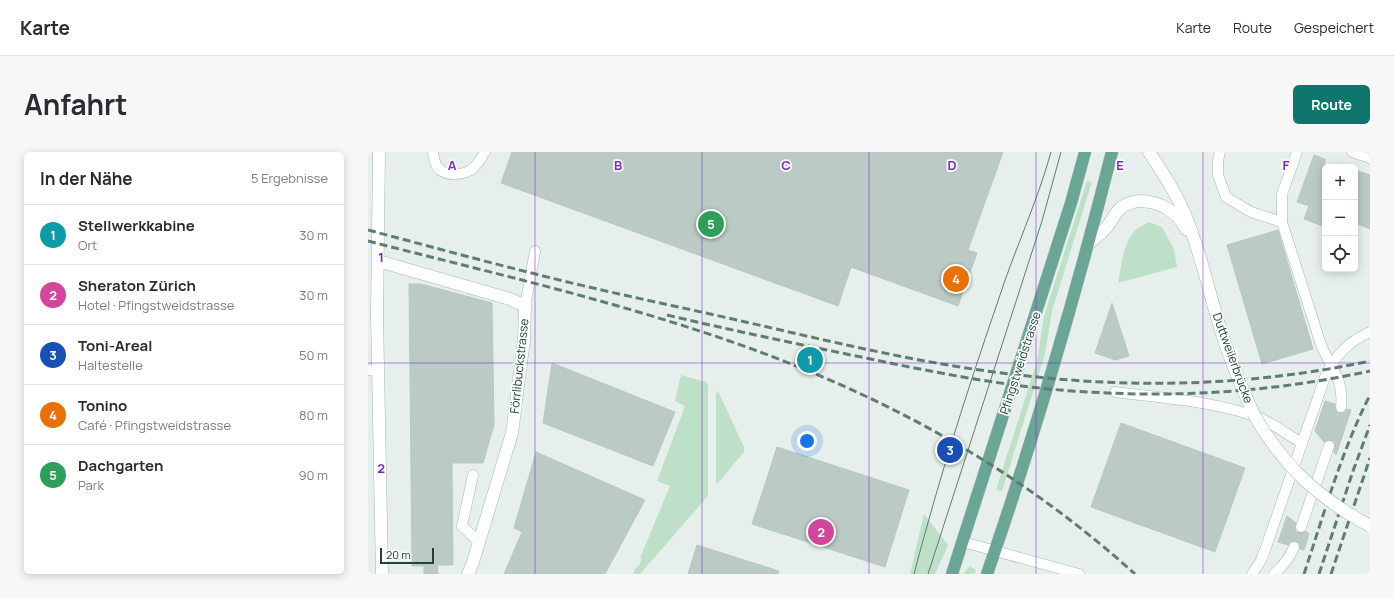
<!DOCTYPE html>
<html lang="de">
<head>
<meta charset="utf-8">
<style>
	:root { --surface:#fff; --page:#f7f7f7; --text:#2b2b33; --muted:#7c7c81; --line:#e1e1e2; --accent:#0f766e }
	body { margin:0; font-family:Manrope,sans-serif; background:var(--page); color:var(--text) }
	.controls { position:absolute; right:12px; top:12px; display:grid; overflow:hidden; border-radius:6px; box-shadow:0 2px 10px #0003 }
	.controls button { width:36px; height:36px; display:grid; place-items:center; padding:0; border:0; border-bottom:1px solid var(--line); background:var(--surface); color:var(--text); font:20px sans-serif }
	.scale { position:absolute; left:12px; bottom:10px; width:54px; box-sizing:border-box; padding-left:4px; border:2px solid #24423a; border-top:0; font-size:11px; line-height:14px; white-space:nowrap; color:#24423a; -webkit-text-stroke:3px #f7fbf9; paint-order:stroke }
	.you { position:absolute; left:439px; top:289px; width:14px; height:14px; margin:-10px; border:3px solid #fff; border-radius:50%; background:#1a73e8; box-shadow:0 0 0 6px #1a73e833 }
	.badge { display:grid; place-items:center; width:26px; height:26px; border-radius:50%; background:var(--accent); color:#fff; font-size:13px; font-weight:700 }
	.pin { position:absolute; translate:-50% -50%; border:2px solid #fff; box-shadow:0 1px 4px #0006 }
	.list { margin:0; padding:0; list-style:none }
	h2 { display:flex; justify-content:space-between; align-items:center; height:52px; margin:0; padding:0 16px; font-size:17px }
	h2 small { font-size:13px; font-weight:400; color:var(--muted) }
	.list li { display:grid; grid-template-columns:26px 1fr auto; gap:12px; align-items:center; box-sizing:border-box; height:60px; padding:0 16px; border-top:1px solid var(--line) }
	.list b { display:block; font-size:15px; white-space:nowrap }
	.list p { margin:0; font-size:13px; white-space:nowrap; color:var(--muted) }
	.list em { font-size:13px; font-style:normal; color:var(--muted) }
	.icon { flex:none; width:22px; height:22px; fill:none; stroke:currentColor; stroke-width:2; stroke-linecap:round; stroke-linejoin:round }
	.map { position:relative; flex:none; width:1002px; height:422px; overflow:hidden; border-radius:6px }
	header { display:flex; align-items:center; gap:24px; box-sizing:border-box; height:56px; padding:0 20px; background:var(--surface); border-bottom:1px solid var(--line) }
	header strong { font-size:19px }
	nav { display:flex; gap:22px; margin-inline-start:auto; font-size:14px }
	.intro { display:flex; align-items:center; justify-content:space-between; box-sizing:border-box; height:96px; padding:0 24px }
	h1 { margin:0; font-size:28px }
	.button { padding:10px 18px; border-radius:6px; background:var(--accent); color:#fff; font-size:14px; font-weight:700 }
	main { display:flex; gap:24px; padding:0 24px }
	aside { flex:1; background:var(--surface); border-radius:6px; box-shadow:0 2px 10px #0003 }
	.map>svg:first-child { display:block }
	.green { fill:#bfe0c8 }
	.building { fill:#bbcac4; stroke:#b8c9c2 }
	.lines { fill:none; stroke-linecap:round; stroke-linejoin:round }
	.service-casing { stroke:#a8b8b2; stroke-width:11 }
	.minor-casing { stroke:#a8b8b2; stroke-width:13 }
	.tertiary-casing { stroke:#a8b8b2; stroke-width:13 }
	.primary-casing { stroke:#c2cac8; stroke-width:13 }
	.service { stroke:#fff; stroke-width:10 }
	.minor { stroke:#fff; stroke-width:12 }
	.tertiary { stroke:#fff; stroke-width:12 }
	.primary { stroke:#6aa596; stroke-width:12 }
	.tram { stroke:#5f7d75; stroke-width:1 }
	.rail { stroke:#5f7d75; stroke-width:3; stroke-dasharray:8 4; stroke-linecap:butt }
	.tertiary-bridge-casing { stroke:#a8b8b2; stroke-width:13; stroke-linecap:butt }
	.tertiary-bridge { stroke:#fff; stroke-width:12 }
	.grid { fill:none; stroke:#7b2cbf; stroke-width:1; stroke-opacity:0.55 }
	.labels { text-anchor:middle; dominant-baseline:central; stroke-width:3.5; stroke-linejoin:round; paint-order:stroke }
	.street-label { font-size:12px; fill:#24423a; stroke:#f7fbf9 }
	.grid-label { font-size:13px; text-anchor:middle; font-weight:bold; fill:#7b2cbf; stroke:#f7fbf9; stroke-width:3.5; stroke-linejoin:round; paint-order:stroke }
</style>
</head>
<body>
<header>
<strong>Karte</strong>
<nav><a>Karte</a><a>Route</a><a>Gespeichert</a></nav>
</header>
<div class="intro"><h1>Anfahrt</h1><a class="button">Route</a></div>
<main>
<aside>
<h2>In der Nähe<small>5 Ergebnisse</small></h2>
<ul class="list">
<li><span class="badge" style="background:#0f9aa8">1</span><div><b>Stellwerkkabine</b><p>Ort</p></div><em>30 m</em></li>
<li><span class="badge" style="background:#d1479c">2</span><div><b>Sheraton Zürich</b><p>Hotel · Pfingstweidstrasse</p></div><em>30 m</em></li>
<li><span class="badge" style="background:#1a4fb4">3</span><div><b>Toni-Areal</b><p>Haltestelle</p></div><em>50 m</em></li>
<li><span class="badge" style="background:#e8710a">4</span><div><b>Tonino</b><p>Café · Pfingstweidstrasse</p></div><em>80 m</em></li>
<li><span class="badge" style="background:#2e9e5b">5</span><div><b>Dachgarten</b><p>Park</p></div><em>90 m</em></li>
</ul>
</aside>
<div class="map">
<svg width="1002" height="422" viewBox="0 0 1002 422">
	<rect width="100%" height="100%" fill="#e6efeb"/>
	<!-- green -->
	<path class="green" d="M719 29 724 30 684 159 677 202 634 339 628 338 669 209 676 164Z
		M781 70 794 75 806 97 809 115 750 131C753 116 756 85 770 76 773 74 778 72 781 70Z
		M313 223 338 230 340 233V344L272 422H265L268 415H270L274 407 272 406 302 334 289 329 317 254 307 249Z
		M350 239 376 295V300L349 332 348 330V242Z
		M556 362 580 393 567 422H542Z
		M602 414 608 418 607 422H595Z"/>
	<!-- building -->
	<path class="building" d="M144 0H635L600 98 609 101 590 154 483 115 470 154 133 31Z
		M946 3 957 7V75L936 67 941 54 929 50Z
		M987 18 1002 23V77L987 71Z
		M910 78 945 197 894 212 859 93Z
		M41 132H53L124 151 126 273 115 311H84L85 413H69L70 422H56V414H44Z
		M744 151 761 204 747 208 727 201Z
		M184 211 307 260 285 314 175 271Z
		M957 249 967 252V258L970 261H976L979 257 983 258 968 303 966 300 967 293 966 289 960 288 956 290 947 279Z
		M753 271 877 316 847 400 723 355Z
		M409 295 541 338 517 415 384 372Z
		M168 300 277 348 237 422H136L154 380 146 376Z
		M919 364 928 371 927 376 928 380 934 381 938 379 941 382 936 398 932 397 931 391 928 389 922 390 920 393 910 390Z
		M329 393 411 419 410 422H320Z"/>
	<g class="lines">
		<defs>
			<path id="service" d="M65 0C66 6 67 14 72 18 80 24 94 23 103 18 109 14 113 6 117 0
				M852 0 850 9V23L858 45 883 60 914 70
				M929 0 914 42V70L953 193C963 216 976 227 973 255
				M984 0 1002 6
				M157 154 167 99
				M0 218 9 219
				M747 240C793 246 848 249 892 266 907 273 920 283 934 291
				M105 323 94 374 111 390
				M933 375 961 294
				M595 390 711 422
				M884 422 892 410 897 398 957 225C969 202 978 191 1002 180
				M906 422C915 414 922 406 926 395"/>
			<path id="minor" d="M11 0 9 163 14 422
				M10 109 142 147 157 154 156 188 144 281 105 410 100 422"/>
			<path id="tertiary" d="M781 0C794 19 807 39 816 60 833 99 841 142 854 182 862 209 874 235 885 261
				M721 91C726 87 733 82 737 77 744 70 746 61 754 55 759 51 764 50 771 49 791 49 809 59 818 77"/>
			<path id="primary" d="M584 422 703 51 717 0
				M619 422C667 283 708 142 744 0"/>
		</defs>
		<!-- service casing -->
		<use href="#service" class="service-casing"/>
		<!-- minor casing -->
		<use href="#minor" class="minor-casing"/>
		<!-- tertiary casing -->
		<use href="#tertiary" class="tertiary-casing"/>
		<!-- primary casing -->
		<use href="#primary" class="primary-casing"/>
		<!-- service -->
		<use href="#service" class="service"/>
		<!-- minor -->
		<use href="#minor" class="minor"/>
		<!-- tertiary -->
		<use href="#tertiary" class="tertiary"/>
		<!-- primary -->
		<use href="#primary" class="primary"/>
		<!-- tram -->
		<path class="tram" d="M546 422C570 330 599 239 630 149 646 99 669 51 683 0
			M560 422 674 69 693 0"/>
		<!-- rail -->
		<path class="rail" d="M0 78C79 99 159 121 238 139 282 149 325 158 369 168 465 190 562 214 660 224 774 237 890 233 1002 209
			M0 89C167 132 338 169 495 243 594 289 686 349 767 422
			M299 163C362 178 425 191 488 204 565 220 642 236 721 240 815 246 910 239 1002 219
			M936 422C956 362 973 300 1002 243
			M951 422 985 319 1002 273
			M963 422 1002 306"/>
		<defs>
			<path id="tertiary-bridge" d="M885 261C915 314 949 345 1002 374"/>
		</defs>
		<!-- tertiary-bridge casing -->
		<use href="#tertiary-bridge" class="tertiary-bridge-casing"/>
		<!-- tertiary-bridge -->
		<use href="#tertiary-bridge" class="tertiary-bridge"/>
	</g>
	<!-- grid -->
	<path class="grid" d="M167 0V422M334 0V422M501 0V422M668 0V422M835 0V422M0 211H1002"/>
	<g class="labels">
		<!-- street labels -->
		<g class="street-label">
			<text transform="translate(865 206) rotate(70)">Duttweilerbrücke</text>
			<text transform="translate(652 211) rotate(-72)">Pfingstweidstrasse</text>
			<text transform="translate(151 214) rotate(-84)">Förrlibuckstrasse</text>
		</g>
	</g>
	<g class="grid-label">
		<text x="84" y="18">A</text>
		<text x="250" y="18">B</text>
		<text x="418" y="18">C</text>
		<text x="584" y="18">D</text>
		<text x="752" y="18">E</text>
		<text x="918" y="18">F</text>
		<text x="13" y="110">1</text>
		<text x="13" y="321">2</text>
	</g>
</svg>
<div class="controls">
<button>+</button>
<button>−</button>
<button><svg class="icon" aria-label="locate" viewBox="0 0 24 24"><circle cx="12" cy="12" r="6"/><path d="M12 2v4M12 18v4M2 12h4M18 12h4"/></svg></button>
</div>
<div class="scale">20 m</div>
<div class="you"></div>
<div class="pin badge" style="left:442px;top:208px;background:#0f9aa8">1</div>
<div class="pin badge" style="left:453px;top:380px;background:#d1479c">2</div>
<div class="pin badge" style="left:582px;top:298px;background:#1a4fb4">3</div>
<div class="pin badge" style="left:588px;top:127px;background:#e8710a">4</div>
<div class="pin badge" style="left:343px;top:72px;background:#2e9e5b">5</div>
</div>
</main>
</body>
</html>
